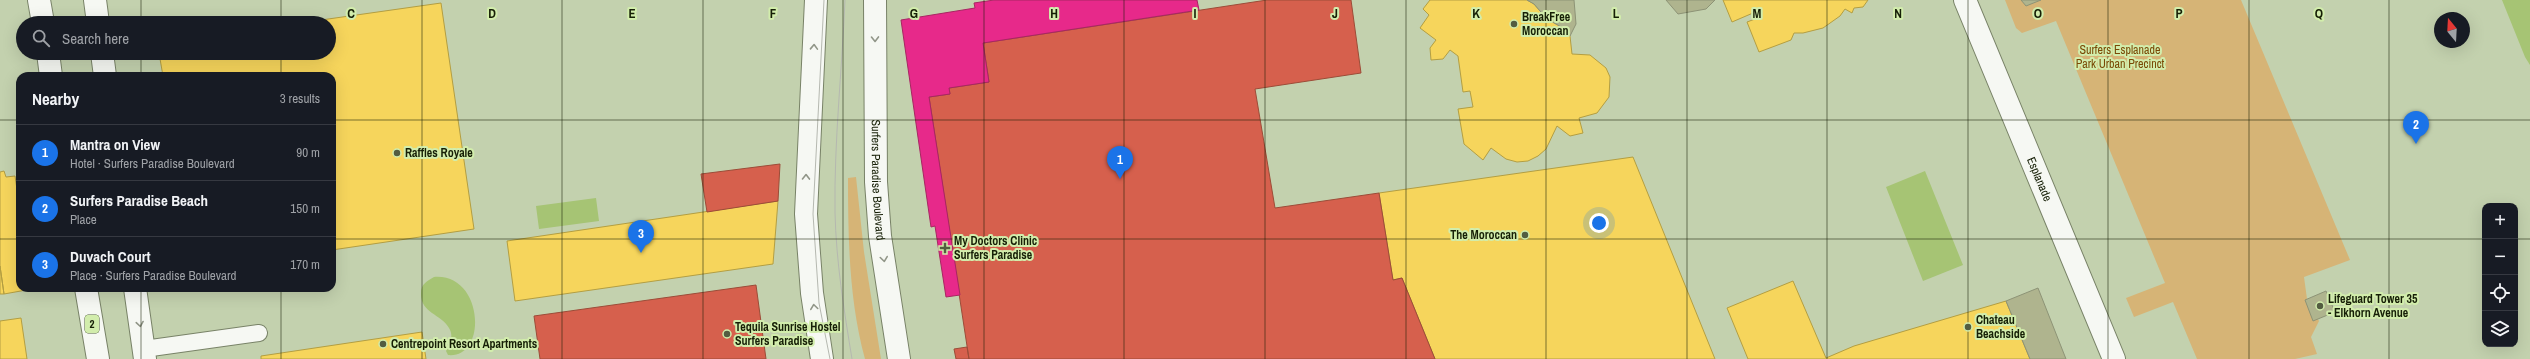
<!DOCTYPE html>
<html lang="en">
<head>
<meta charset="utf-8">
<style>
	:root { --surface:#171b24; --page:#20242c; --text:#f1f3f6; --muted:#9ea1a6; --line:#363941; --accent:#1a73e8 }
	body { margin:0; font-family:"Archivo Narrow",sans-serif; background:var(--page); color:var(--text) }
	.controls { position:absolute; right:12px; bottom:12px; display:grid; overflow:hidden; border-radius:8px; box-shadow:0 4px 16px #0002 }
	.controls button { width:36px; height:36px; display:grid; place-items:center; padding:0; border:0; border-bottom:1px solid var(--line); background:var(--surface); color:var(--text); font:20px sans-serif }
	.compass { position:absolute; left:2434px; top:12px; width:36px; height:36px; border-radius:50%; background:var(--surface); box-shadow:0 4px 16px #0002; rotate:342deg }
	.you { position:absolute; left:1599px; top:223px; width:14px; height:14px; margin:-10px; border:3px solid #fff; border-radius:50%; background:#1a73e8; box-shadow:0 0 0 6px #1a73e833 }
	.badge { display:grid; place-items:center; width:26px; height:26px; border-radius:50%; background:var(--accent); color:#fff; font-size:13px; font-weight:700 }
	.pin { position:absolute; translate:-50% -33px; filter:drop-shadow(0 1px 2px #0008) }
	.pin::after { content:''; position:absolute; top:21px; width:14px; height:12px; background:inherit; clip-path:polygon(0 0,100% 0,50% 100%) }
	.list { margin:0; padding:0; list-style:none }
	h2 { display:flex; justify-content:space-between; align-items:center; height:52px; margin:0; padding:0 16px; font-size:17px }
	h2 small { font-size:13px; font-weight:400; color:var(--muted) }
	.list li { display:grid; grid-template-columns:26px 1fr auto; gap:12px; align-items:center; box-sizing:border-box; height:56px; padding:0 16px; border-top:1px solid var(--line) }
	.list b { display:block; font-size:15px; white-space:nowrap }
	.list p { margin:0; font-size:13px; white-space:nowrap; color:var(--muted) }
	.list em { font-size:13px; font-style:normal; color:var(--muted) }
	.icon { flex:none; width:22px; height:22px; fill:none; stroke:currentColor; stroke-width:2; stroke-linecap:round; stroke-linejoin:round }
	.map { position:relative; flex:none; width:2530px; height:359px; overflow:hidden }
	.search { position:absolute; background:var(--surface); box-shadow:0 4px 16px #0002; left:16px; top:16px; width:320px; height:44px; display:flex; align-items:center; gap:10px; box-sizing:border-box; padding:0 14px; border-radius:22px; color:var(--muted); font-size:15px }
	.panel { position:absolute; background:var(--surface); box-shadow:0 4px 16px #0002; left:16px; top:72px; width:320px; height:220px; border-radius:12px }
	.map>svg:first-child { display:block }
	.green { fill:#d6b476 }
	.water { fill:#a6c474 }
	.homes { fill:#f6d55c; stroke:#b39e42 }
	.shops { fill:#d6604d; stroke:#9c4c38 }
	.health { fill:#e7298a; stroke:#a82662 }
	.building { fill:#afb48e; stroke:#8d9376 }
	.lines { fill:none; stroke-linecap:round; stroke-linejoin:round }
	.lane-casing { stroke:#788267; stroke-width:18 }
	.street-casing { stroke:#788267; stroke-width:24 }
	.secondary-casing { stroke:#788267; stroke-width:24 }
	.highway-casing { stroke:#788267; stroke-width:24 }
	.lane { stroke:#f6f8f3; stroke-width:16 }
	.street { stroke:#f6f8f3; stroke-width:22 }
	.secondary { stroke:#f6f8f3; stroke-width:22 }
	.highway { stroke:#f6f8f3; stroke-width:22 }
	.tram { stroke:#b5b8b0; stroke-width:1 }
	.oneway { stroke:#919688 }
	.grid { fill:none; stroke:#161f06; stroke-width:1; stroke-opacity:0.55 }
	.poi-dot { fill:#535d41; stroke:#d2edac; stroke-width:1.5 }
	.labels { text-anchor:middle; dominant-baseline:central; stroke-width:4; stroke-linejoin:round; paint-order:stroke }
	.shield { fill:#d2edac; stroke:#4e5d38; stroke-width:1 }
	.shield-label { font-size:11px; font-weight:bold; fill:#161f06 }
	.poi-label { font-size:12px; font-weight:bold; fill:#161f06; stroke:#d2edac; text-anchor:start }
	.park-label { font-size:12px; fill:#794804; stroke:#d2edac }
	.street-label { font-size:12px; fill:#161f06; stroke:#d2edac }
	.grid-label { font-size:13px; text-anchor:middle; font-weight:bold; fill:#161f06; stroke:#d2edac; stroke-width:4; stroke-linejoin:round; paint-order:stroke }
</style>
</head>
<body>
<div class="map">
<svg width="2530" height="359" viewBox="0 0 2530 359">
	<rect width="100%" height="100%" fill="#c3d1ae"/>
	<!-- green -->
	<path class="green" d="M2005 0H2241L2350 260 2304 277 2307 299 2319 321 2311 337 2317 354 2295 359H2197L2173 302 2134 317 2126 298 2165 283 2056 21 2022 33 2016 28Z
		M856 177 864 252 881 359H865C849 301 848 238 848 178Z"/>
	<!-- water -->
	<path class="water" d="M2502 0H2530V65L2525 57Z
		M1925 171 1963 265 1923 281 1886 187Z
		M596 198 599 221 539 229 536 206Z
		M434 277C484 273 488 359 448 355L446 351C450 344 454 336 449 328 441 314 420 313 421 293 421 284 427 281 434 277Z"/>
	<!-- homes -->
	<path class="homes" d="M1430 0H1527L1534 4 1547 19 1565 29 1570 36 1572 54 1590 55 1606 68 1610 77 1609 97 1597 113 1579 118 1583 133 1570 136 1557 126 1546 149 1538 156 1528 161 1517 162 1506 159 1491 148 1483 160 1464 144 1458 109 1473 107 1470 91 1463 92 1458 56 1450 50 1443 59 1431 60 1430 48 1436 40 1420 28 1429 15 1423 9Z
		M1723 0H1868L1863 7 1854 8 1852 13 1845 9 1840 16 1823 28 1803 33H1794L1791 40 1759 52 1747 22 1755 19 1753 13 1732 22Z
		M441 3 474 229 332 250V76H163L159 53H329V23H300Z
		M1633 157 1715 359H1435L1402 278 1393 280 1379 193Z
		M4 171 6 177 15 176 20 210V288L32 289 4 294 0 266V172Z
		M778 201 773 264 515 301 507 241Z
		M0 266 4 294H0Z
		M1793 281 1826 358 1854 346 2006 301 2030 359H1748L1727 308Z
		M21 318 27 359H0V321Z
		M422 332 426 359H261V356Z"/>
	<!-- shops -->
	<path class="shops" d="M1267 0H1351L1361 73 1255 89 1275 208 1379 193 1393 280 1402 278 1435 359H969L929 97 950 94 949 88 989 82 983 43Z
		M780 164 778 201 707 212 701 174Z
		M756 285 766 359H540L534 316Z
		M967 347 969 359H956L954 349Z"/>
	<!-- health -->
	<path class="health" d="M994 0H1197L1199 10 983 43 989 82 949 88 950 94 929 97 960 295 946 297 935 226 931 227 901 20 975 8 974 3Z"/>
	<!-- building -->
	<path class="building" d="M1527 0H1574L1576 24 1570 36 1565 29 1547 19 1534 4Z
		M1666 0H1715L1706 9 1678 14Z
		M2021 0H2041L2026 6Z
		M2038 288 2066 359H2030L2006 301Z
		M2326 291 2335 312 2313 321 2305 300Z"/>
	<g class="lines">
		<defs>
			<path id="lane" d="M144 349 259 333"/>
			<g id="street">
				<path d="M816 0 806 214 812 293 822 359"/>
				<path id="s1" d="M1965 0 2114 359"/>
			</g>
			<g id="secondary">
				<path id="s2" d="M875 0 876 182 880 236 899 359"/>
			</g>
			<path id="highway" d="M39 0 43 23
				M95 0 98 23
				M48 53 51 76
				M102 53 105 76
				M86 288 98 359
				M135 288 145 359"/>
		</defs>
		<!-- lane casing -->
		<use href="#lane" class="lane-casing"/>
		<!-- street casing -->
		<use href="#street" class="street-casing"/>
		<!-- secondary casing -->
		<use href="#secondary" class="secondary-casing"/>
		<!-- highway casing -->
		<use href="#highway" class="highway-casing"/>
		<!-- lane -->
		<use href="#lane" class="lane"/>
		<!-- street -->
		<use href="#street" class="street"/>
		<!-- secondary -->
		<use href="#secondary" class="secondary"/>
		<!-- highway -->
		<use href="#highway" class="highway"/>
		<!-- tram -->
		<path class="tram" d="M824 0 813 214 819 303 830 359
			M845 0C842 71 834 141 835 212 836 261 844 310 852 359"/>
	</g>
	<!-- one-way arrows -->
	<defs><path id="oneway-chevron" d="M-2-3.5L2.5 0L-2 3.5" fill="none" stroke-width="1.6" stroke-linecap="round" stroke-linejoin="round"/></defs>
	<g class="oneway">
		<use href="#oneway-chevron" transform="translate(875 39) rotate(89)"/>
		<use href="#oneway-chevron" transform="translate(814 47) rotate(-88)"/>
		<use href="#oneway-chevron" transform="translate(806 177) rotate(-89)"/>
		<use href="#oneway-chevron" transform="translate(884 259) rotate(82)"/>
		<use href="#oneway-chevron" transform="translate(814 307) rotate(-98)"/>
		<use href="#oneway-chevron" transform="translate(140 324) rotate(81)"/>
	</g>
	<!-- grid -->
	<path class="grid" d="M141 0V23M281 0V23M422 0V359M562 0V359M703 0V359M843 0V359M984 0V359M1124 0V359M1265 0V359M1406 0V359M1546 0V359M1687 0V359M1827 0V359M1968 0V359M2108 0V359M2249 0V359M2389 0V359M141 53V76M281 53V76M0 120H20M332 120H2530M0 239H20M332 239H2485M2515 239H2530M141 288V359M281 288V359"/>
	<!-- markers -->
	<g class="poi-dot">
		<circle cx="1514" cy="24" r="4"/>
		<circle cx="397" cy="153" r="4"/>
		<circle cx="1525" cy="235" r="4"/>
		<path d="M943 242h4v4h4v4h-4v4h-4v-4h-4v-4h4z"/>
		<circle cx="2320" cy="306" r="4"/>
		<circle cx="1968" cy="327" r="4"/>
		<circle cx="727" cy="334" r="4"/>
		<circle cx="383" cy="344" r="4"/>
	</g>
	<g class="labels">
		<!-- shield labels -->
		<rect class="shield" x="85" y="315" width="14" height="18" rx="3"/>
		<g class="shield-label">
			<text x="92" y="324">2</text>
		</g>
		<!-- poi labels -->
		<g class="poi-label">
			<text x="1522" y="17">BreakFree<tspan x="1522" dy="14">Moroccan</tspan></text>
			<text x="405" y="153">Raffles Royale</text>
			<text x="1517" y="235" text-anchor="end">The Moroccan</text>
			<text x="954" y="241">My Doctors Clinic<tspan x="954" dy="14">Surfers Paradise</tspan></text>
			<text x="2328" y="299">Lifeguard Tower 35<tspan x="2328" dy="14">- Elkhorn Avenue</tspan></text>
			<text x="1976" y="320">Chateau<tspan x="1976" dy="14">Beachside</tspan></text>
			<text x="735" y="327">Tequila Sunrise Hostel<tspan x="735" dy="14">Surfers Paradise</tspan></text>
			<text x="391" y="344">Centrepoint Resort Apartments</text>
		</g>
		<!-- park labels -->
		<g class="park-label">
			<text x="2120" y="50">Surfers Esplanade<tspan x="2120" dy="14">Park Urban Precinct</tspan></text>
		</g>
		<!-- street labels -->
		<g class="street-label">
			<text stroke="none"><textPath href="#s2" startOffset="180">Surfers Paradise Boulevard</textPath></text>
			<text stroke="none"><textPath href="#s1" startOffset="194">Esplanade</textPath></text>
		</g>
	</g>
	<g class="grid-label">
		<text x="351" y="18">C</text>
		<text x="492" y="18">D</text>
		<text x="632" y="18">E</text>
		<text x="773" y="18">F</text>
		<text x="914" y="18">G</text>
		<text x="1054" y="18">H</text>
		<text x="1195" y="18">I</text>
		<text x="1335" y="18">J</text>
		<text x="1476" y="18">K</text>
		<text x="1616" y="18">L</text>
		<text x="1757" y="18">M</text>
		<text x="1898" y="18">N</text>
		<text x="2038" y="18">O</text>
		<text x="2179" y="18">P</text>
		<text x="2319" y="18">Q</text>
	</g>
</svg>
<div class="controls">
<button>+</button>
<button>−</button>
<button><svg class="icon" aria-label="locate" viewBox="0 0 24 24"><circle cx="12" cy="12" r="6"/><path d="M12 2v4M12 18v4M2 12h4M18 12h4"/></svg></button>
<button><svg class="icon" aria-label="layers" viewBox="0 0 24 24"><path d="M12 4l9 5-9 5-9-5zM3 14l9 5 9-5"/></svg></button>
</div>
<svg class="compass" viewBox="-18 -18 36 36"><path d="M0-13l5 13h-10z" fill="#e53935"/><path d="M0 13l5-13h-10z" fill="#9ea1a6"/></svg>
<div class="you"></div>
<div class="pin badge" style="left:1120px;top:179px">1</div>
<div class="pin badge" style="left:2416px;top:144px">2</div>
<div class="pin badge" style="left:641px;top:253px">3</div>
<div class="search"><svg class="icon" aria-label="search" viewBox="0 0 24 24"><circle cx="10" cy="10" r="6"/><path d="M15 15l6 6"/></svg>Search here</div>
<section class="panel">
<h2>Nearby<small>3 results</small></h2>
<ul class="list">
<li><span class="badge">1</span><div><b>Mantra on View</b><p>Hotel · Surfers Paradise Boulevard</p></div><em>90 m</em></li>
<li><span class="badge">2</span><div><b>Surfers Paradise Beach</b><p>Place</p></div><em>150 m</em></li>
<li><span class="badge">3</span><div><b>Duvach Court</b><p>Place · Surfers Paradise Boulevard</p></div><em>170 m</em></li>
</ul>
</section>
</div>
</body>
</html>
